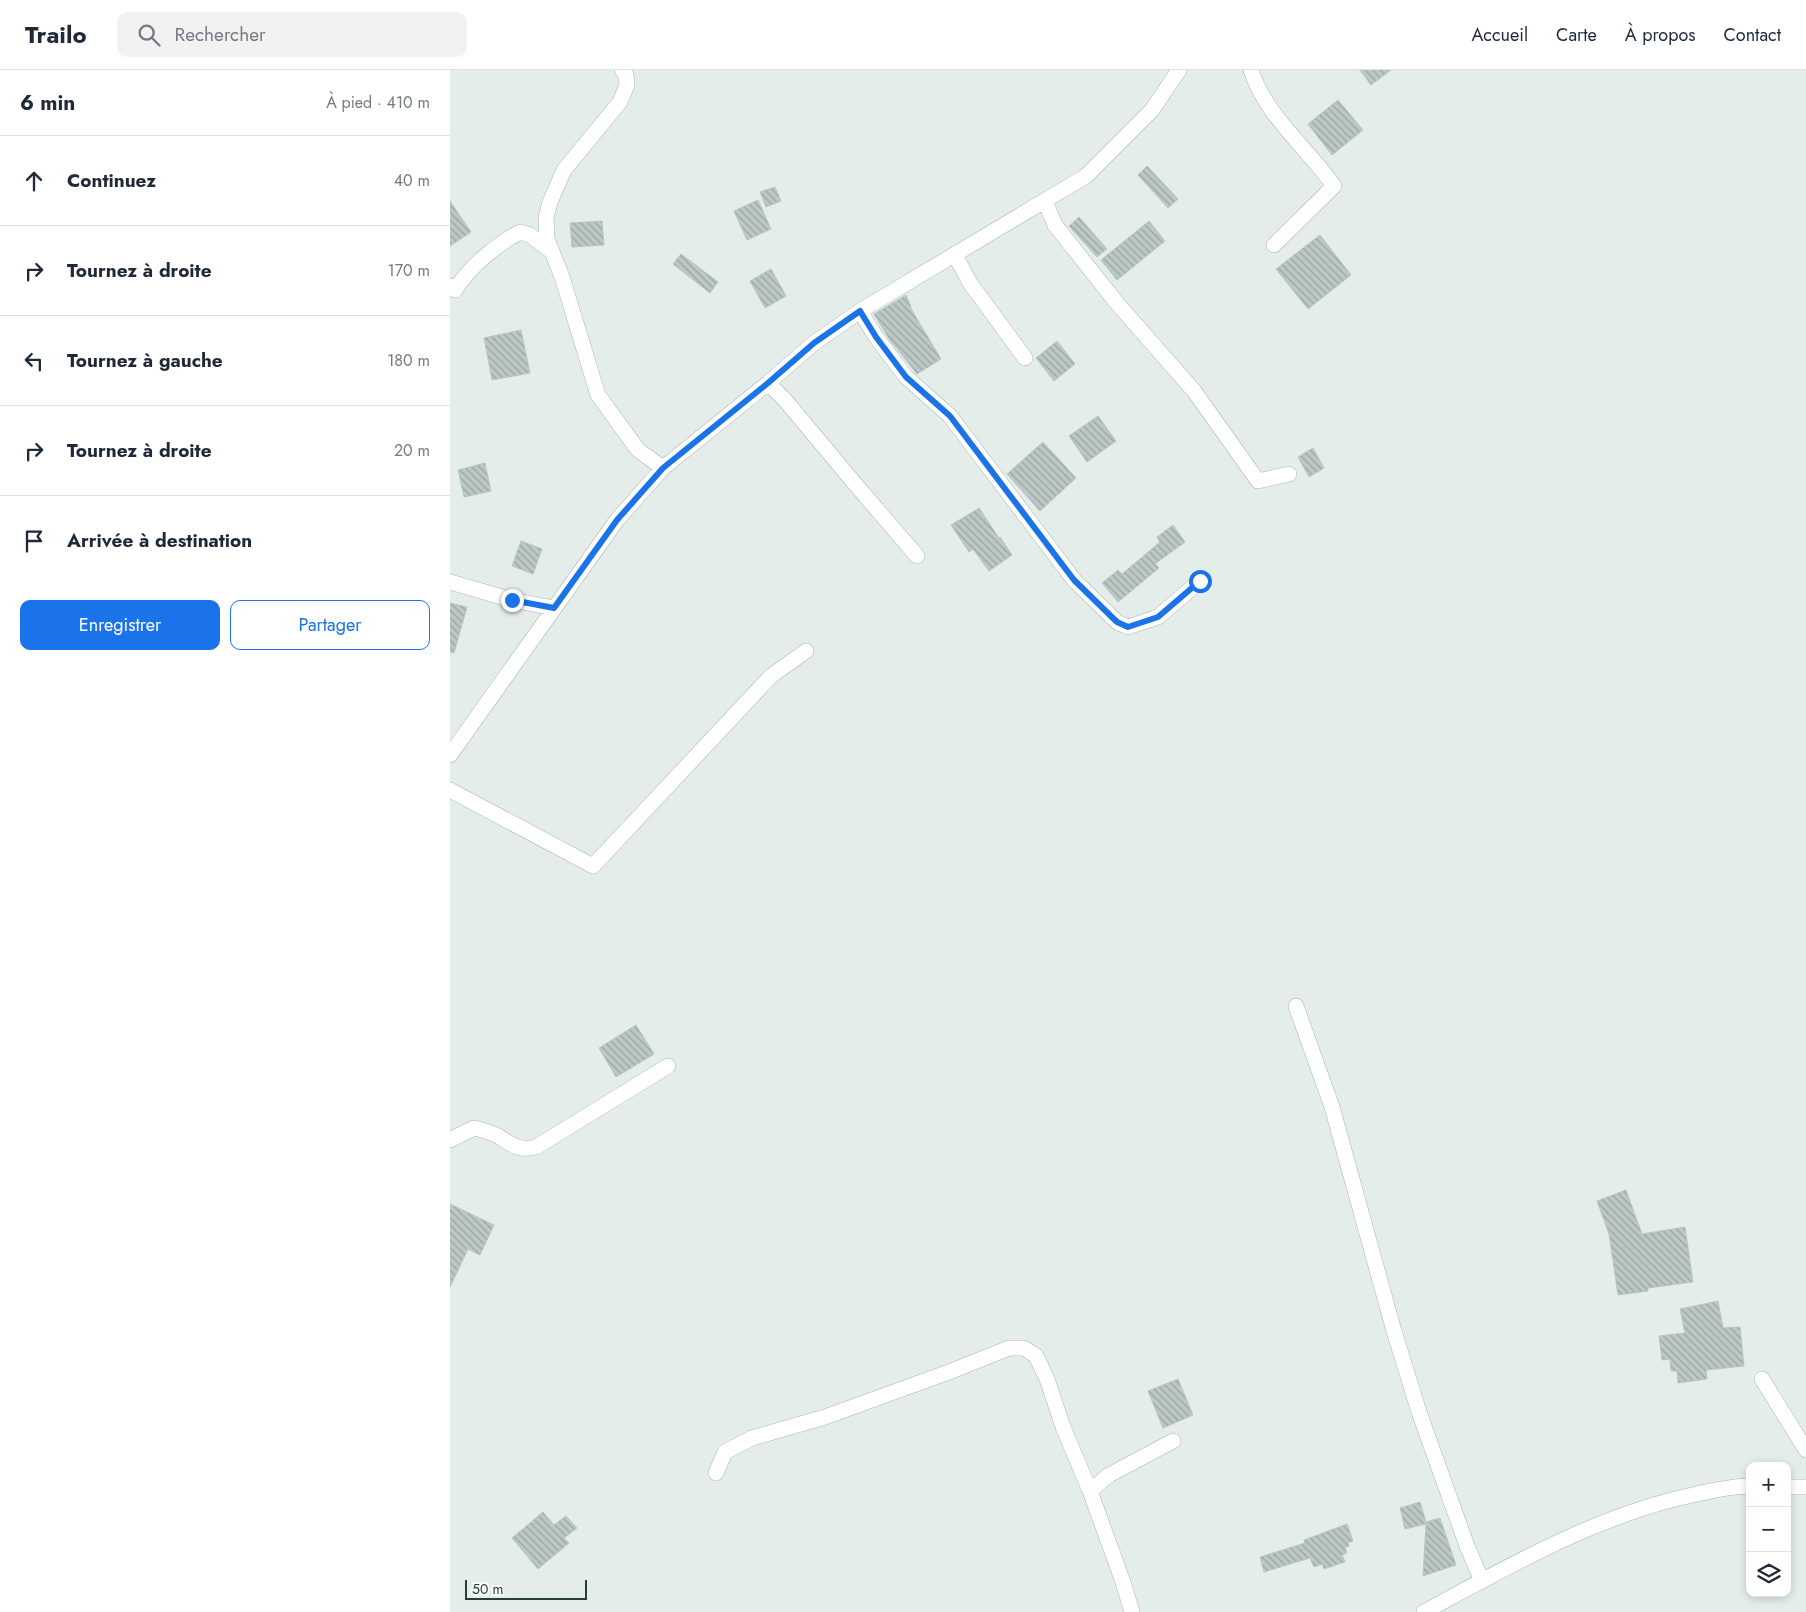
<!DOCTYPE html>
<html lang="fr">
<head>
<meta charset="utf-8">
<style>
	:root { --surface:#fff; --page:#f2f2f3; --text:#1f2937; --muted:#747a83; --line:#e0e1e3; --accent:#1a73e8 }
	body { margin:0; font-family:Jost,sans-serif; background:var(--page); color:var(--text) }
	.controls { position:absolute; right:15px; bottom:15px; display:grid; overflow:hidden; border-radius:10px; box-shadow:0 2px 8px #0003 }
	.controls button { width:45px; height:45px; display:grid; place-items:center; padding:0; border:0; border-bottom:1px solid var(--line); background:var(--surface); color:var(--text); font:25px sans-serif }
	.scale { position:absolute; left:15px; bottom:12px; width:122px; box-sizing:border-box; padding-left:5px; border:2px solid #253e3c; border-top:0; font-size:14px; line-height:18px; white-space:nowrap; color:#253e3c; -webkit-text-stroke:4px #f6faf8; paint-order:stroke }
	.stop { position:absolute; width:15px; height:15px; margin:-11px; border:4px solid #1a73e8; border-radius:50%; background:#fff }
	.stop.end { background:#1a73e8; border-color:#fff; box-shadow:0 1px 5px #0008 }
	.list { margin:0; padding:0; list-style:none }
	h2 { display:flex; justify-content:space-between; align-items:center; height:65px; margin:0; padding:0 20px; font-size:21px }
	h2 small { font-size:16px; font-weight:400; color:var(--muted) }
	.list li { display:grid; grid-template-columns:32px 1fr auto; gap:15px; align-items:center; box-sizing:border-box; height:90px; padding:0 20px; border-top:1px solid var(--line) }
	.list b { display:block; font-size:19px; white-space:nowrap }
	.list em { font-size:16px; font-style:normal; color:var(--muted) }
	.actions { display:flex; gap:10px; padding:15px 20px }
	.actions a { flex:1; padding:11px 0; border:1px solid var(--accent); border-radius:10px; text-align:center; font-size:18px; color:var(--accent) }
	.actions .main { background:var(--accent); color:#fff }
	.icon { flex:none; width:28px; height:28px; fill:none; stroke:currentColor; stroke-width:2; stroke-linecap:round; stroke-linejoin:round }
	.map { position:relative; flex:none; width:1356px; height:1542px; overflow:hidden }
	header { display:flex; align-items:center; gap:30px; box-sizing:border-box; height:70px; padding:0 25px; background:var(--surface); border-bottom:1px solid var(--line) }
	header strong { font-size:24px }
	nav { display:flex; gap:28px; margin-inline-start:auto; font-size:18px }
	.search { width:350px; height:45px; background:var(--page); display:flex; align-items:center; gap:12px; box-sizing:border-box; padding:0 18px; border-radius:10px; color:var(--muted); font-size:19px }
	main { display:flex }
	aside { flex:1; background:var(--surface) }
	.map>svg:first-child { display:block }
	.building { fill:url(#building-back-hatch); stroke:#b8c7c3 }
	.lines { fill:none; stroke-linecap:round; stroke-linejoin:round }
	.street-casing { stroke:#a8b5b3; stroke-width:16 }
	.street { stroke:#fff; stroke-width:15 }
	.route { stroke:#1a73e8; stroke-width:6 }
</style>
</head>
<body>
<header>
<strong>Trailo</strong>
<div class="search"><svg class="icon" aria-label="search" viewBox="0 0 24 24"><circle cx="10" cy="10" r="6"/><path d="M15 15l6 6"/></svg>Rechercher</div>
<nav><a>Accueil</a><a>Carte</a><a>À propos</a><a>Contact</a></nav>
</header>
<main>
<aside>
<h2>6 min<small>À pied · 410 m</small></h2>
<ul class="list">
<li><svg class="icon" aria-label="ahead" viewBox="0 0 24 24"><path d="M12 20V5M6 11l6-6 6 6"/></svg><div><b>Continuez</b></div><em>40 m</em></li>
<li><svg class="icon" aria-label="right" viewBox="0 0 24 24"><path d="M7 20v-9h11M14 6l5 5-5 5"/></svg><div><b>Tournez à droite</b></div><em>170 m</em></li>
<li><svg class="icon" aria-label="left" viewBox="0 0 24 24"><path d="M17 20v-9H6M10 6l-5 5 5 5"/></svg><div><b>Tournez à gauche</b></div><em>180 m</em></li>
<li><svg class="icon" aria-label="right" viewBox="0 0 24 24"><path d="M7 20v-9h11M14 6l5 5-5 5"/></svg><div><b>Tournez à droite</b></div><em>20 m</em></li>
<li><svg class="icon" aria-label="arrive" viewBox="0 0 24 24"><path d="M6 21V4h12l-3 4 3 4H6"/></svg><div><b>Arrivée à destination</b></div></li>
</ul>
<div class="actions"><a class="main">Enregistrer</a><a>Partager</a></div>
</aside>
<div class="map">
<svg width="1356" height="1542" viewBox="0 0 1356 1542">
	<defs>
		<pattern id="building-back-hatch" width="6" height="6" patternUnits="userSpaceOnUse" patternTransform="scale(1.25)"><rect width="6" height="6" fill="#bbc8c5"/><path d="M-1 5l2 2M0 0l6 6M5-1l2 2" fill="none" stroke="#98a4a1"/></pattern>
	</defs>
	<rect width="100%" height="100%" fill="#e5edeb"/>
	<!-- building -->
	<path class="building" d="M910 0H941L921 15Z
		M888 30 913 60 882 85 858 54Z
		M697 96 728 129 718 138 688 105Z
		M325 117 331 131 316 137 310 122Z
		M308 130 321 159 297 170 284 141Z
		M0 131 21 162 0 176Z
		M629 147 657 179 647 187 619 156Z
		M152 151 154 175 122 177 120 153Z
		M699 151 715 171 667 210 651 190Z
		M870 165 901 205 858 239 826 199Z
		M231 184 268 212 260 223 223 194Z
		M321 199 336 226 315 238 300 211Z
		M456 225 461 237H460L491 289 467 304 439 269 424 244Z
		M71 260 80 303 42 310 34 268Z
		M607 271 625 294 604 311 586 288Z
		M648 346 666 371 637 392 619 366Z
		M593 372 626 408 590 441 557 404Z
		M863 378 874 398 859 407 848 387Z
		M35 393 41 421 14 427 8 400Z
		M529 438 549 468 550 467 562 485 539 501 523 479 519 482 501 455Z
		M723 455 735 472 705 494 709 498 668 532 652 513 668 500 672 504 710 472 707 467Z
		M71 471 92 479 83 504 62 496Z
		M0 533 17 537 4 583 0 582Z
		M186 955 204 984 166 1007 149 978Z
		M1176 1120 1192 1164 1235 1157 1243 1212 1198 1218V1221L1168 1225 1159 1164 1147 1131Z
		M0 1134 44 1155 30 1185 18 1179 0 1217Z
		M1268 1231 1273 1258 1290 1257 1294 1296 1256 1300 1257 1309 1228 1313 1227 1301H1221L1220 1289 1212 1290 1209 1266 1235 1263 1230 1239Z
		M728 1309 743 1345 713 1358 698 1321Z
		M970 1432 976 1452 990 1448 1006 1495 973 1506 976 1454 955 1459 950 1438Z
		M93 1442 104 1455 116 1446 127 1458 114 1468 119 1473 88 1499 62 1468Z
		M897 1454 903 1471 898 1473 899 1476 895 1478 897 1483 892 1485 895 1492 874 1499 872 1494 864 1497 860 1488 814 1502 810 1487 855 1473 854 1470Z"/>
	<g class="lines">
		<defs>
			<path id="street" d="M172 0 176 5 177 15 170 32 114 100 100 132 96 148 97 169 112 207 148 325 188 380 213 398
				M801 0C816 47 857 77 884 116L824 175
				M595 131 605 155 666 232 744 321 808 411 839 404
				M505 185 520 213 575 288
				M0 216 5 220C20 196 46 175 70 162L80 165 101 181
				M410 241 426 267 456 307 500 346 624 510 667 552 678 557 708 547 750 511
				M318 313 335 330 406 415 467 486
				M0 512 62 530 104 538
				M0 685 167 450 213 398 318 313 364 273 410 241 636 106 702 40 729 0
				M0 720 143 796 321 606 356 581
				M846 936 882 1037 944 1261 969 1342 1017 1476 1032 1511
				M0 1070 24 1058C32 1060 41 1062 48 1066 62 1075 68 1081 86 1077L218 996
				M1312 1309 1356 1380
				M266 1403 275 1382 302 1368 375 1347 499 1302 559 1278H574L586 1286 597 1309 613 1357 640 1421 673 1512 682 1542
				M1337 1417H1356
				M640 1421 659 1405 723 1371
				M974 1542C1061 1495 1149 1444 1247 1424 1265 1420 1282 1416 1300 1416"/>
		</defs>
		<!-- street casing -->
		<use href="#street" class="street-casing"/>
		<!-- street -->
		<use href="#street" class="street"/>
	</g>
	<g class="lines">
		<!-- route -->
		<path class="route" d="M62 530 104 538 167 450 213 398 318 313 364 273 410 241 426 267 456 307 500 346 624 510 667 552 678 557 708 547 750 511"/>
	</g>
</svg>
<div class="controls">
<button>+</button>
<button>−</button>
<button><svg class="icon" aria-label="layers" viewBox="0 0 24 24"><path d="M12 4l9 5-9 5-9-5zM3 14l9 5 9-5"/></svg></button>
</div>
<div class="scale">50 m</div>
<div class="stop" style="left:750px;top:511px"></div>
<div class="stop end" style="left:62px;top:530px"></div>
</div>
</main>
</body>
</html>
